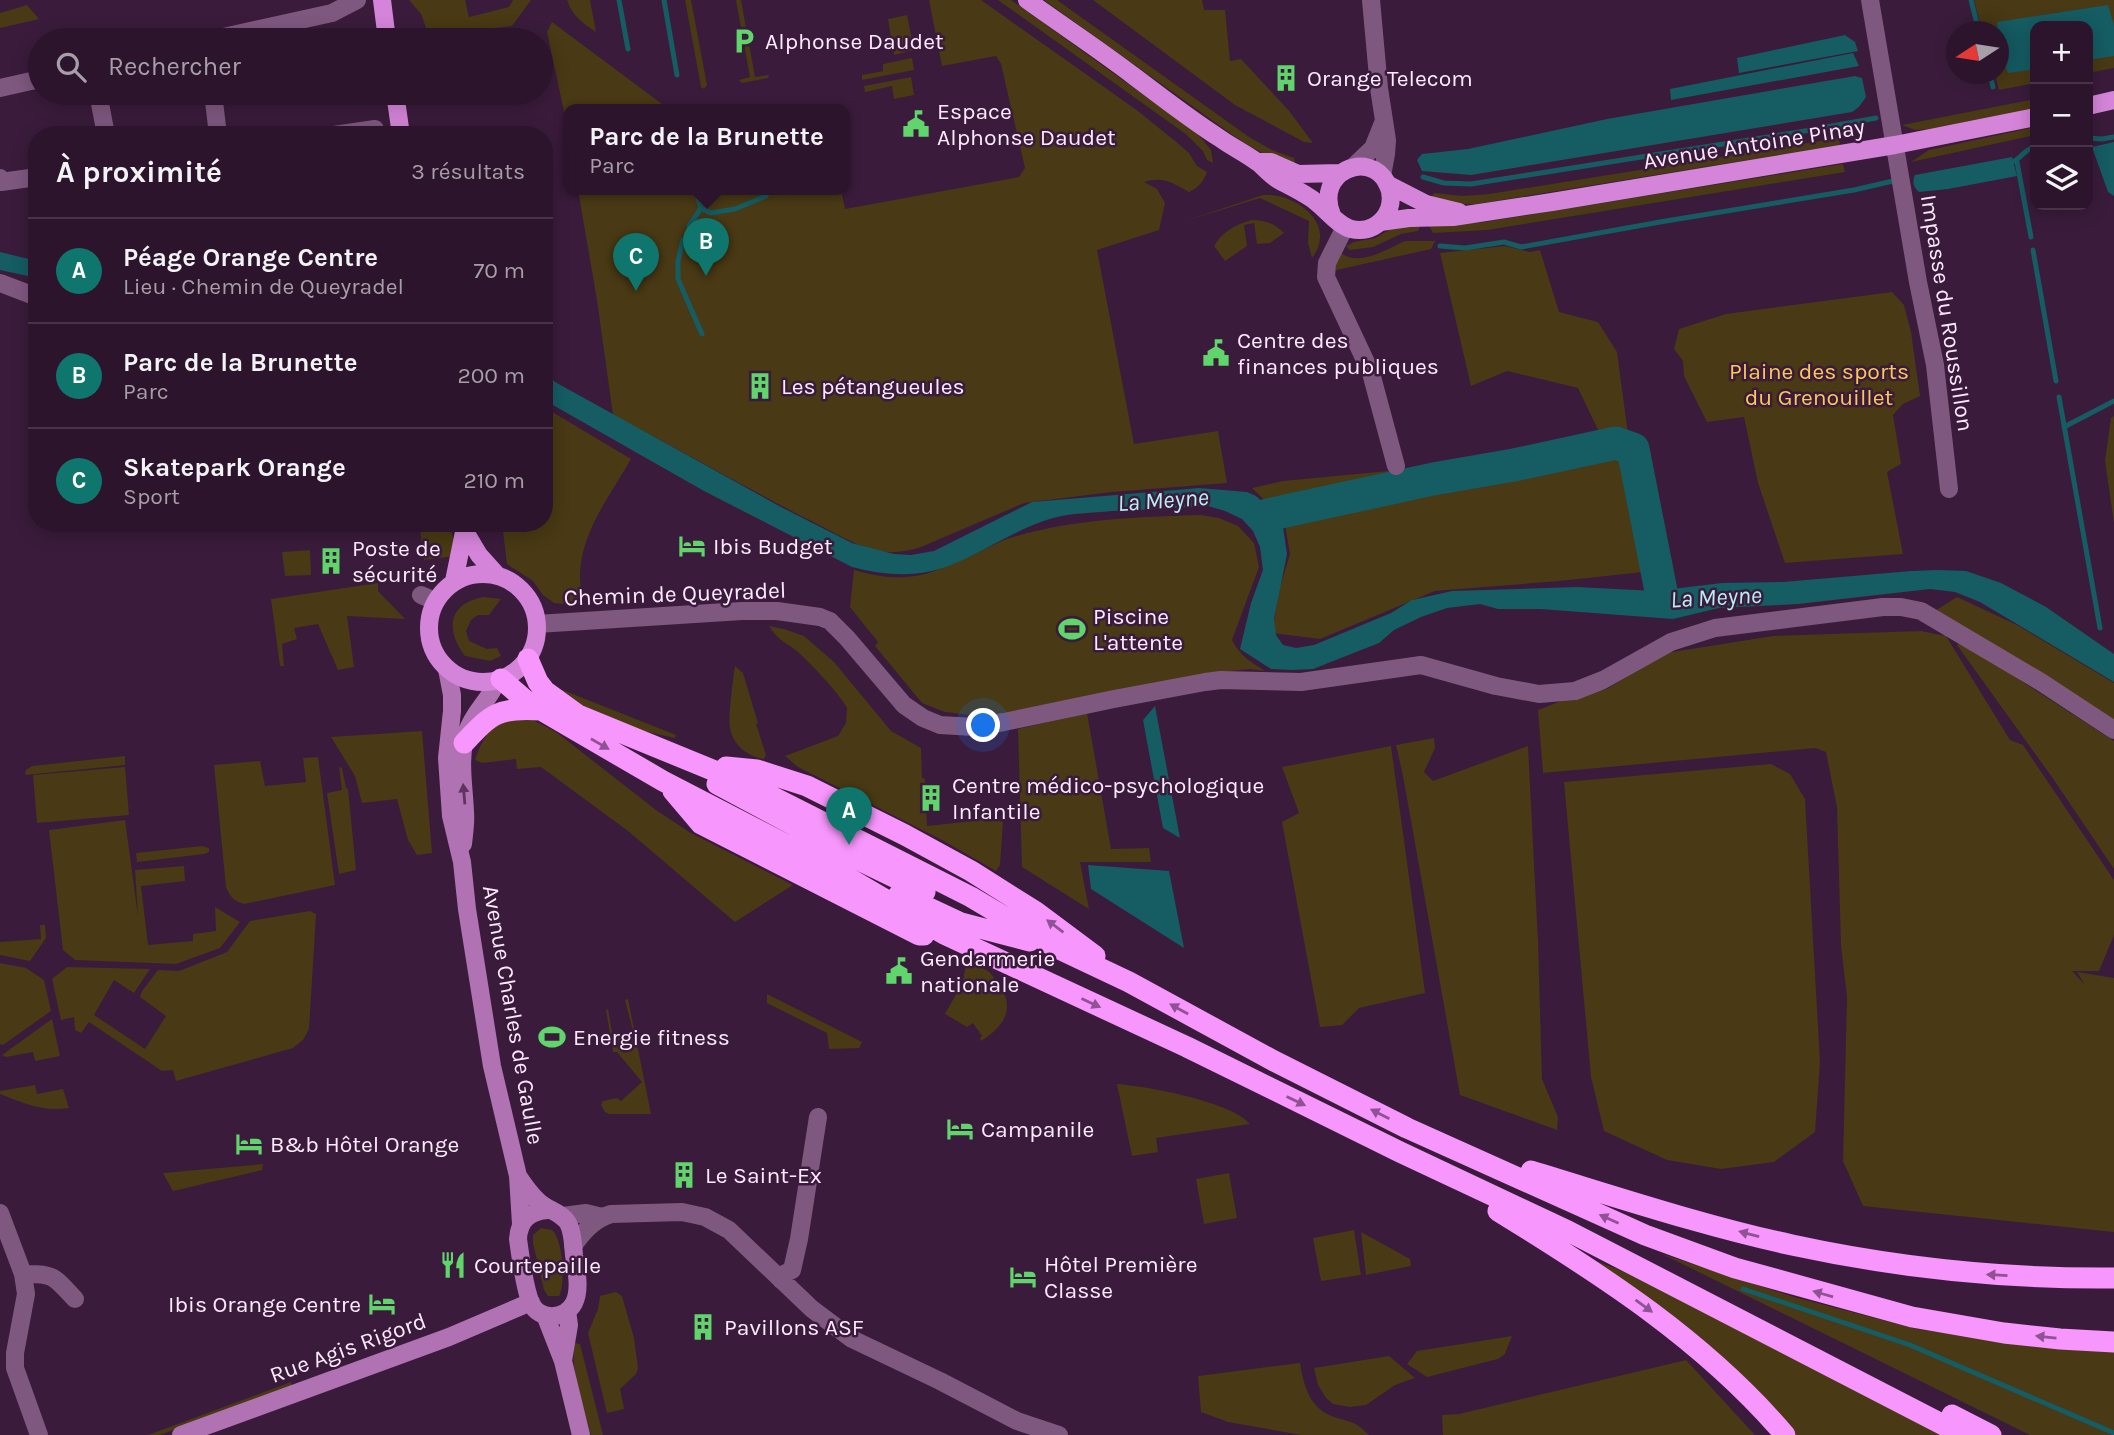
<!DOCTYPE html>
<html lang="fr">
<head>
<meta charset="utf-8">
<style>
	:root { --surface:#2c142c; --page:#341d34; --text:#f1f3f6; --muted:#a69ea9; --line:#483348; --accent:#0f766e }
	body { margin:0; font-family:Karla,sans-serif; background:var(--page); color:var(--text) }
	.controls { position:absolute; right:21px; top:21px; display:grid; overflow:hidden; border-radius:14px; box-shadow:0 4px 18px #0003 }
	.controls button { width:63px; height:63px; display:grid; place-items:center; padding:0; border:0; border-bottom:2px solid var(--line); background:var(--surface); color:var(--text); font:35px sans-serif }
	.compass { position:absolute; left:1946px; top:21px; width:63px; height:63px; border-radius:50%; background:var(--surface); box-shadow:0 4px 18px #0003; rotate:258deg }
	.you { position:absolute; left:984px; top:726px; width:24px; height:24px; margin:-18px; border:5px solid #fff; border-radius:50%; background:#1a73e8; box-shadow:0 0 0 10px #1a73e833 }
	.badge { display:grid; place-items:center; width:46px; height:46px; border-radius:50%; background:var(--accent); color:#fff; font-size:23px; font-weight:700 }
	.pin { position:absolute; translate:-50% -58px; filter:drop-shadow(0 2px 4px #0008) }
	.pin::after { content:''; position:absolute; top:37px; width:24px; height:21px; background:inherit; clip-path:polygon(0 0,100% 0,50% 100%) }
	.popup { position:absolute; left:563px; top:104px; width:287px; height:91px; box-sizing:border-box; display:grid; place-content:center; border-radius:14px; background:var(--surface); filter:drop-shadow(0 2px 5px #0005); font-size:23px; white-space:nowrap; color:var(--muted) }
	.popup b { font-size:26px; color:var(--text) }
	.popup::after { content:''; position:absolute; left:50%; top:100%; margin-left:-14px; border:14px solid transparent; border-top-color:var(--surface) }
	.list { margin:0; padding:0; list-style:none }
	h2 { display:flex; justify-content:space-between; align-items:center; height:91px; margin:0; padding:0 28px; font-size:30px }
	h2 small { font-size:23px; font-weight:400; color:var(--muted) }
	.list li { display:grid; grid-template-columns:46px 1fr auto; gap:21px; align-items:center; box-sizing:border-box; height:105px; padding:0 28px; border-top:2px solid var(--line) }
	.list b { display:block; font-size:26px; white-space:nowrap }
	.list p { margin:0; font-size:23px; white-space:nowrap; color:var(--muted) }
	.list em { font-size:23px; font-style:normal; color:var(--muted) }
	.icon { flex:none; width:38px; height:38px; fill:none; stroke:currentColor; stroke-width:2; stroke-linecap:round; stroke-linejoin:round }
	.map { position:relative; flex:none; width:2114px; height:1435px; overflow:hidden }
	.search { position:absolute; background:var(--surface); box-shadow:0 4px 18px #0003; left:28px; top:28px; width:525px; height:77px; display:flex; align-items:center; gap:18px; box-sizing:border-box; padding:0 24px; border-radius:38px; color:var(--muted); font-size:26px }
	.panel { position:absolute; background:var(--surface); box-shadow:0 4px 18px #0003; left:28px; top:126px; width:525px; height:406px; border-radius:28px }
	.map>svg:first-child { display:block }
	.green { fill:#493914 }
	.water { fill:#155c63 }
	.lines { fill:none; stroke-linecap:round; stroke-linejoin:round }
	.stream { stroke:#155c63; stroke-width:5 }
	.river { stroke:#155c63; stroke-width:33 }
	.street { stroke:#7f5880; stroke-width:18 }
	.secondary { stroke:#b072b2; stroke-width:18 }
	.primary { stroke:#d585d9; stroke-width:18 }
	.highway { stroke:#f796fc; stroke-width:21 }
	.oneway { fill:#8f5292 }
	.oneway2 { fill:#5d355f }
	.labels { text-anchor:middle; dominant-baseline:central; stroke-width:5; stroke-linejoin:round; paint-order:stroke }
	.poi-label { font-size:23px; fill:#ffeaff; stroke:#3a1b3b; text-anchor:start }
	.street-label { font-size:23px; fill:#ffeaff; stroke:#3a1b3b }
	.park-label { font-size:23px; fill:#fac855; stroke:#3a1b3b }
	.water-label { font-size:24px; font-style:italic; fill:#b8eff6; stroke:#3a1b3b }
</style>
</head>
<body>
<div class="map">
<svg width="2114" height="1435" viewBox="0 0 2114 1435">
	<rect width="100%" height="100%" fill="#3a1b3b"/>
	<!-- green -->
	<path class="green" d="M409 0H465L469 17 509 7 513 0H531L512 26 446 33 447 37 430 39 421 14Z
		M567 0H590L596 32C583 23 572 16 567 0Z
		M685 0H691L707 85 704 89 701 87Z
		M736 0H741L755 77 769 75 768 78 742 83 739 80 750 77Z
		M929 0H981L1138 111 1180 145 1189 153 1197 166 1207 172C1204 181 1198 188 1189 192 1172 183 1164 176 1144 182L1157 189 1165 203 1159 230 1097 250 1134 444 1218 431 1227 483 1112 492 1024 503 921 547C905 552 890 554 874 550 849 543 825 527 801 516 738 483 676 448 613 415L597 300 578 190H788L790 196 793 190H841L845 209 1019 177 1025 168 1001 64 996 56 942 66Z
		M998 0H1011L1198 134 1211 150 1213 163 1207 160 1203 151 1187 135Z
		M1044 0H1057L1249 137 1272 150 1294 158 1296 166C1274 161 1256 150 1237 138Z
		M1093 0H1202L1204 10H1225L1230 61 1241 59 1290 112 1313 143 1304 142 1235 105Z
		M1974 0H2114V68L2088 73V26H2035V83L1999 90 1995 74H1998V32L1982 31Z
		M27 5 39 19 0 28V13Z
		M907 15 914 50 894 55 888 19Z
		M552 22 670 110H568V130L547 32Z
		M912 58 914 70 862 80V75L883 71V64Z
		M911 77 914 95 894 99 892 86 865 92 864 86Z
		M2035 99V108L1929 129 1915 130 1902 125Z
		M2035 127V135L1911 162 1929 150Z
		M1839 138 1840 145 1477 204H1457L1430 200 1434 193 1463 196 1489 194Z
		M1843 164 1845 172 1487 230 1433 233 1429 226 1485 222Z
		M1263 195C1296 193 1338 224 1312 258L1308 243 1309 221 1260 198 1182 222Z
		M1252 220C1265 220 1274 223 1284 233L1270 243 1257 244 1254 223 1244 225 1247 246 1225 261 1214 246C1222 232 1236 224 1252 220Z
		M1421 224 1418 231 1401 234 1373 247 1350 250 1346 246 1354 242 1375 238 1391 229Z
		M1405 241H1435L1431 249 1332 271 1340 252C1358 268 1387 249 1405 241Z
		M1505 246 1530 252 1540 250 1559 312 1598 322 1617 352 1628 434 1601 436 1578 388 1507 371 1471 386 1440 253Z
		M1892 292 1904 305 1911 332 1920 396 1903 404 1893 415 1901 464 1887 472 1903 554 1785 563 1758 483 1744 417 1707 422 1684 376 1683 361 1674 349 1679 329 1726 314Z
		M544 407 631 459C610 496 579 534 580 579 580 588 583 597 584 606L554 603 543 595 533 581 507 564 502 523H544Z
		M2114 416V523L2105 461 2111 418Z
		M1614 447 1630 452 1653 571 1559 581 1435 591 1320 639 1272 633 1280 587 1290 554 1284 519 1252 488 1283 481 1388 471 1409 490 1565 466Z
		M1201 515 1219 518 1238 526 1254 543 1259 567 1232 640C1240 656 1251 662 1265 671L1250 669 1211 673 987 717 945 712 922 703 875 646 878 642 850 607 854 570C909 586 931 574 981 551 990 547 1000 541 1010 538 1071 519 1137 517 1201 515Z
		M263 523H369L367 529 271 532 264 527Z
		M419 523H449L456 549 455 556 424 560Z
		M310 550 311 575 285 576 282 552Z
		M378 583V591L405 619 347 616 354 667 338 670 318 624 294 628 297 639 282 644 284 666H280L271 599Z
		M484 597 501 599 489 615H478L471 620 466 631 469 641 487 649 497 648 501 656 490 661 465 656C445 630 448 603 484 597Z
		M1957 597 2017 625 2114 683V723L1933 612Z
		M769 626 784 629 804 636 834 662 891 731 921 748 922 778 925 779 927 826 992 819 1003 822 1000 865 996 871 942 840 798 767 785 756 838 736 846 723 847 708C839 693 811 664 798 652 785 641 780 643 769 626Z
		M1921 631 1946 636 2010 740 2023 745 2114 880V935L2099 971H2072L2085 985 2077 972 2114 978V1232L1863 1206 1843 1161 1847 996 1841 946 1837 807 1826 752 1815 748 1543 773 1538 710 1569 698 1607 689 1666 653 1773 636Z
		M1961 642 2114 741V869L2054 780 1957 645Z
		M735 666 743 673 758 723 756 724 766 755 764 759C748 757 733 745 730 728 728 715 733 681 735 666Z
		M555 687 676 735 675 738 625 727 597 716Z
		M1087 713 1111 849 1149 848 1151 862H1080L1089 909 1022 867 1018 729Z
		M511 717 533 720 556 732 656 810 689 832 793 885 735 922 628 831 541 767 517 769 516 759 482 763 475 760C482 739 490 725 511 717Z
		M422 731 432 853 417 855 408 840 397 799 362 803 355 776 331 737Z
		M1434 738 1435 748 1424 772 1433 781 1528 746 1538 942 1542 1079 1558 1117 1557 1130 1460 1095 1403 776 1396 745Z
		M1391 746 1425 993 1359 1008 1342 1025 1320 1027 1282 822 1299 813 1282 767Z
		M125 756V765L25 775 26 770 32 766Z
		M318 757 335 885 244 904C234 901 230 897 226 887L214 765 260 761 265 786 306 782 303 758Z
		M1771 764 1790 774 1805 799 1820 1062 1815 1132 1774 1162 1721 1169 1667 1160 1604 1131 1591 1077 1564 782Z
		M125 767 129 815 37 823 33 775Z
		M339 767 342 768 346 788 348 789 356 870 339 874 327 793 342 790Z
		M125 820 138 916 135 870 184 866 185 881 141 886 148 945 193 941V934L216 931 215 907 240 922 220 948 176 964 75 960 63 950 49 830Z
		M202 846 209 848V852L204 854 137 862 136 853Z
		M310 911 316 914 309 1029 303 1040 293 1048 176 1081 173 1070 162 1071 89 1022 81 1033 75 1030 74 1017 61 1020 52 979 67 967 150 969 134 993 114 980 94 1015 145 1049 166 1016 140 997 142 991 158 970 179 971 227 952 250 921Z
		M40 925H45L46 938 30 961 0 955V942L41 939Z
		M0 963 26 968 44 980 51 1011 3 1045 0 1044Z
		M966 963C973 966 982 967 988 971 992 974 996 981 999 985 1017 1009 1002 1028 981 1041L980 1038 982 1036 973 1023 967 1027 945 1014 963 982Z
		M767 994 862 1042 859 1048 829 1049 827 1033 767 1003Z
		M628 999 651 1114H609L605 1112 601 1105 603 1101 617 1098 621 1101 642 1082 617 1052H613L606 1010 608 1009 613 1038 634 1035 625 1000Z
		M52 1019 60 1056 35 1061 33 1052 6 1057 2 1055Z
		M1117 1084C1146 1086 1233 1102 1250 1124L1156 1138 1158 1152 1132 1156Z
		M35 1085 37 1094 63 1089 69 1108C43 1112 23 1103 0 1094V1091Z
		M263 1164 262 1170 173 1191 163 1173Z
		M1229 1173 1237 1218 1204 1224 1196 1179Z
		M541 1228 552 1230C563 1239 566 1284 559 1296H548L544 1290 533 1243V1235Z
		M1354 1230 1361 1275 1321 1281 1313 1238Z
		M1361 1232 1410 1259 1411 1266 1366 1275Z
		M1662 1254 1794 1297 1917 1329 2069 1349H2114V1435H2030Z
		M1596 1261 1622 1271 1946 1435H1794Z
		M616 1292 622 1296 634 1338 638 1368 636 1374 620 1389 624 1409 607 1413 588 1333 598 1309 600 1296Z
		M1512 1336 1505 1354 1498 1359 1427 1377 1407 1364 1417 1351Z
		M575 1343 580 1344 603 1435H591C584 1408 569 1370 575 1343Z
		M1389 1356 1415 1378 1395 1385 1366 1405 1350 1407 1333 1404 1326 1398 1318 1385 1314 1368Z
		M1686 1360 1755 1435H1443L1442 1415 1459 1414Z
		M1300 1363C1304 1386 1309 1408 1334 1417 1352 1423 1354 1420 1369 1435H1301L1228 1422 1201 1412 1198 1376Z
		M291 1382 292 1386 160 1435H148Z"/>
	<!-- water -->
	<path class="water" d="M2108 5 2114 25V56L2088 60V26H2035V69L2008 73 1999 48 1997 22Z
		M1845 35 1855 42 1858 51 1739 73 1737 58Z
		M1853 53 1859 66 1671 100 1670 89Z
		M1855 76 1862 78 1866 97 1859 107 1852 112 1471 175 1422 171 1417 160 1422 154 1468 149 1607 119Z
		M2114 142V196L2108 192 2092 147Z
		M2012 157 2017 176 1948 189 1919 192C1913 187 1912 182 1915 175Z
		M0 252 37 261V278L0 270Z
		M544 371 555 382 781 507 852 543 894 554 911 555 934 551 1032 502 1199 488 1247 492 1256 496 1282 520 1287 554 1274 619 1276 635 1283 645 1296 648 1314 645 1391 613 1412 600 1452 591 1577 587 1655 591 1722 583 1783 582 1911 571 1938 570 1966 571 2001 583 2046 607 2114 654V682L1980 602 1955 592 1930 589 1798 604 1719 608 1673 619 1540 609H1498L1480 604 1447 608 1421 617 1394 630 1379 643 1313 669 1292 670 1271 669 1240 649 1251 603 1263 570 1260 547 1253 531 1242 519 1225 511 1208 506C1176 508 1144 510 1112 511 1092 513 1072 513 1053 518 1017 528 986 551 951 565 919 578 885 576 852 567L704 491 544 400Z
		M1155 706 1180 838 1163 828 1143 720Z
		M1088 865 1169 871 1184 948 1091 889Z"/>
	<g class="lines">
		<!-- stream -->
		<path class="stream" d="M619 0 628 49
			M664 0 677 75
			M1971 0 1979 32
			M1990 74 1993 87
			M588 108 590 110
			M2088 138 2102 139 2114 137
			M2017 162 2031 237
			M2007 164C2023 160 2021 150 2035 147
			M1423 177 1444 183 1471 184 1799 132 1876 118
			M698 198 701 208 711 213 735 209 766 196
			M689 226 701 208
			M683 240 678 261V279L702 334
			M1440 246 1465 248 1504 242 1521 247 1660 222 1854 190 1893 181
			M2033 250 2056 381
			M2059 397 2100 628
			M2064 427 2114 401
			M1743 1289 1910 1345 2114 1433"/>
		<!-- river -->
		<path class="river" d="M1263 516 1433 479 1514 465 1616 443 1633 449 1663 601"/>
		<!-- street -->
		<path class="street" d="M1371 0 1379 88 1387 140 1386 154 1382 176
			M1870 0 1918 282 1935 365 1949 489
			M210 40 332 13 357 0
			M0 88 40 79
			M98 93 106 135
			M213 93 218 135
			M334 135 375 129
			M1352 168 1373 148 1383 123
			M0 178 1 182 37 177
			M1345 227 1327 263 1326 277 1371 373 1396 466
			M0 283 37 297
			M421 595 435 601
			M537 624 742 611H777L820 617 830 621 847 638 904 705 923 718 940 725 974 727 1004 722 1114 699 1205 682 1221 680 1301 682 1421 665 1496 686 1539 694 1575 691 1603 680 1671 642 1715 628 1883 607H1901L1921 611 2041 682 2114 730
			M0 1213 23 1274 26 1294 15 1353V1368L39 1435
			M563 1216 586 1213 602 1217
			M573 1246C583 1232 594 1219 611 1214L682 1212 705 1217 729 1230 812 1309 852 1339 940 1381 1017 1421 1059 1435
			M23 1274C55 1273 54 1277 75 1299
			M781 1280 784 1274 792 1270 799 1239 818 1117"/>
		<!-- secondary -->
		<path class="secondary" d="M447 669 452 695V711L447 758 451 816 462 862 467 909 492 1066 518 1176 521 1224
			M463 844C464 834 466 823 465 812 464 785 458 758 467 732 473 712 490 700 497 681
			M518 1176C524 1185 530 1194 538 1201 547 1210 561 1212 568 1223 573 1232 573 1245 574 1255 576 1269 581 1289 574 1303 565 1320 539 1321 531 1303 525 1290 520 1254 518 1239 519 1220 530 1211 548 1210
			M545 1315 563 1361 581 1435
			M563 1361 569 1325 567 1311
			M181 1435 449 1337 531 1302"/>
		<!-- primary -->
		<path class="primary" d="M382 0 387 40
			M1027 0C1063 26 1100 50 1135 77 1163 98 1191 120 1221 139 1232 147 1245 153 1257 162 1264 167 1269 174 1277 179 1287 185 1299 190 1309 197 1323 205 1336 225 1351 229 1367 233 1383 225 1389 209 1392 200 1391 191 1387 183 1369 149 1314 172 1332 215
			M395 93 401 135
			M2088 106 2114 100
			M1257 162H1271L1298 174 1340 173
			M1387 184 1426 204 1459 212
			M1380 222 1409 218 1453 217 1552 202 1895 145 2035 117
			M460 523 479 555 497 575
			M429 628a54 54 0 1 1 108 0a54 54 0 1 1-108 0Z
			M454 581 464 532"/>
		<!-- highway -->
		<path class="highway" d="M528 659 538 682 545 691 578 715 749 785 971 897 1055 947 1129 982 1274 1061 1407 1128 1645 1235 1735 1268 1912 1317 2004 1333 2060 1339 2114 1342
			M501 679 524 699 541 710 663 781 835 870 944 934 1187 1047 1400 1152 1568 1231 1963 1435
			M464 743C491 714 498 707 541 710
			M726 767 757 770 807 786 905 835 971 871 1036 912 1095 956
			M717 784 863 862 925 892
			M673 791 701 824 919 935H924
			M899 894 961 923 1030 941
			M1531 1171C1617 1197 1704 1226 1792 1245 1898 1268 2005 1279 2114 1278
			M1498 1211C1602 1275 1705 1341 1785 1435
			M1952 1415 1991 1435"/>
	</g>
	<!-- one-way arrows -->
	<defs><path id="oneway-solid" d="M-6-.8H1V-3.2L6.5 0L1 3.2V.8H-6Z" transform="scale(1.75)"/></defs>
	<g class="oneway">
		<use href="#oneway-solid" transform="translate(600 744) rotate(30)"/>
		<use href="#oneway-solid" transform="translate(1055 926) rotate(-143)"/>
		<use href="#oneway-solid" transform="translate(1091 1003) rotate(25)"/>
		<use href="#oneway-solid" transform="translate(1179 1009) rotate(-151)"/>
		<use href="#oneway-solid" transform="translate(1296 1101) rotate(26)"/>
		<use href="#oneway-solid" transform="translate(1380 1114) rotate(-153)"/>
		<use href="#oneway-solid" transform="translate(1609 1219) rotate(-156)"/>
		<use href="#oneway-solid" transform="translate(1749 1234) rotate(-165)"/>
		<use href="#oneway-solid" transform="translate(1997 1275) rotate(-177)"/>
		<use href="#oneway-solid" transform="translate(1823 1294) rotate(-164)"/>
		<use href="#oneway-solid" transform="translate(1644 1306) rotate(36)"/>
		<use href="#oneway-solid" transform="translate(2046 1337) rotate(-174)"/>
	</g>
	<use class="oneway2" href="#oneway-solid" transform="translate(464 794) rotate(-95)"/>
	<!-- icons -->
	<defs>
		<symbol id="parking-bare" viewBox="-9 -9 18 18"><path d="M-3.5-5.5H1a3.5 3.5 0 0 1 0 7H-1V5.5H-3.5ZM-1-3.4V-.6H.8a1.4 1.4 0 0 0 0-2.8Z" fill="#5fd56b" stroke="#3a1b3b" stroke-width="2.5" paint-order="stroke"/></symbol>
		<symbol id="building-bare" viewBox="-9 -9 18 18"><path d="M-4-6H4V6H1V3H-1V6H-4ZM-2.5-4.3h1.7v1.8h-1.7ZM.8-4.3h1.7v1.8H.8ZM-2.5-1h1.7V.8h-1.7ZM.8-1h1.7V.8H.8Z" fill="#5fd56b" stroke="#3a1b3b" stroke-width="2.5" paint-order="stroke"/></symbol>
		<symbol id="civic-bare" viewBox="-9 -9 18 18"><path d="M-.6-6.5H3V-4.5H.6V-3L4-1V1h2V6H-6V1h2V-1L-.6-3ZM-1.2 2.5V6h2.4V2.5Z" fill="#5fd56b" stroke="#3a1b3b" stroke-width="2.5" paint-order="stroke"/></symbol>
		<symbol id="hotel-bare" viewBox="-9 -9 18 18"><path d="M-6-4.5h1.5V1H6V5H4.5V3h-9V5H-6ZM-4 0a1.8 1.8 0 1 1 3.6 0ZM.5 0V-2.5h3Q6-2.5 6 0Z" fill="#5fd56b" stroke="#3a1b3b" stroke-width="2.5" paint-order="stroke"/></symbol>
		<symbol id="stadium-bare" viewBox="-9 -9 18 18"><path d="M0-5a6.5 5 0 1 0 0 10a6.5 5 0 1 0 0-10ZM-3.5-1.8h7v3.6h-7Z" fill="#5fd56b" stroke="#3a1b3b" stroke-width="2.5" paint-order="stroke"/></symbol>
		<symbol id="restaurant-bare" viewBox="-9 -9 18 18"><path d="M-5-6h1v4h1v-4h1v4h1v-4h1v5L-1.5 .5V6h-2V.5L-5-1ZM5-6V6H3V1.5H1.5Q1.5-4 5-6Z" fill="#5fd56b" stroke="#3a1b3b" stroke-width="2.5" paint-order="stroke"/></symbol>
	</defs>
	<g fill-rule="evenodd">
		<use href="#parking-bare" x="725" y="22" width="38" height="38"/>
		<use href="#building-bare" x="1267" y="59" width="38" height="38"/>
		<use href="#civic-bare" x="897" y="105" width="38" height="38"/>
		<use href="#civic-bare" x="1197" y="334" width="38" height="38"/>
		<use href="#building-bare" x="741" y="367" width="38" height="38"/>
		<use href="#hotel-bare" x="673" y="527" width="38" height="38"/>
		<use href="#building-bare" x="312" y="542" width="38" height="38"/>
		<use href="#stadium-bare" x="1053" y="610" width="38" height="38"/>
		<use href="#building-bare" x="912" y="779" width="38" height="38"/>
		<use href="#civic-bare" x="880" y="952" width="38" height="38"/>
		<use href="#stadium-bare" x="533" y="1018" width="38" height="38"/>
		<use href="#hotel-bare" x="941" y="1110" width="38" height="38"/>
		<use href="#hotel-bare" x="230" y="1125" width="38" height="38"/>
		<use href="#building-bare" x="665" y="1156" width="38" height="38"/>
		<use href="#restaurant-bare" x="434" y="1246" width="38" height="38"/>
		<use href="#hotel-bare" x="1004" y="1258" width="38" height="38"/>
		<use href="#hotel-bare" x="363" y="1285" width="38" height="38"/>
		<use href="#building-bare" x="684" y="1308" width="38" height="38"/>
	</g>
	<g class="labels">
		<!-- poi labels -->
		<g class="poi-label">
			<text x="765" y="41">Alphonse Daudet</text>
			<text x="1307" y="78">Orange Telecom</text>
			<text x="937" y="111">Espace<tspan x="937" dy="26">Alphonse Daudet</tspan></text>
			<text x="1237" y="340">Centre des<tspan x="1237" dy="26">finances publiques</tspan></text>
			<text x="781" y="386">Les pétangueules</text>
			<text x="713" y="546">Ibis Budget</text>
			<text x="352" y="548">Poste de<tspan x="352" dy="26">sécurité</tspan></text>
			<text x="1093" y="616">Piscine<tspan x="1093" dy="26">L'attente</tspan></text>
			<text x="952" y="785">Centre médico-psychologique<tspan x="952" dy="26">Infantile</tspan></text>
			<text x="920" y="958">Gendarmerie<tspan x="920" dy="26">nationale</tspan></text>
			<text x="573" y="1037">Energie fitness</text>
			<text x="981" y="1129">Campanile</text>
			<text x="270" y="1144">B&amp;b Hôtel Orange</text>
			<text x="705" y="1175">Le Saint-Ex</text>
			<text x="1044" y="1264">Hôtel Première<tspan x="1044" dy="26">Classe</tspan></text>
			<text x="474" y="1265">Courtepaille</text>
			<text x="361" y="1304" text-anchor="end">Ibis Orange Centre</text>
			<text x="724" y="1327">Pavillons ASF</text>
		</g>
		<!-- street labels -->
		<g class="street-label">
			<text transform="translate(1754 144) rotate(-9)">Avenue Antoine Pinay</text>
			<text transform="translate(1947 313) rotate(81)">Impasse du Roussillon</text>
			<text transform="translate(675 594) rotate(-2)">Chemin de Queyradel</text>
			<text transform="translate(513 1015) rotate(80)">Avenue Charles de Gaulle</text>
			<text transform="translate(348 1348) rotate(-20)">Rue Agis Rigord</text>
		</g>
		<!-- park labels -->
		<g class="park-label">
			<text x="1819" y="371">Plaine des sports<tspan x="1819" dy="26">du Grenouillet</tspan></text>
		</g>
		<!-- water labels -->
		<g class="water-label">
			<text transform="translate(1163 500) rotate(-4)">La Meyne</text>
			<text transform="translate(1716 597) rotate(-3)">La Meyne</text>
		</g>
	</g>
</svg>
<div class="controls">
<button>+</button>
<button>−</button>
<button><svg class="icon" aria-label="layers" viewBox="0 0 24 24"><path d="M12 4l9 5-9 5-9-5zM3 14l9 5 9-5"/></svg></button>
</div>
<svg class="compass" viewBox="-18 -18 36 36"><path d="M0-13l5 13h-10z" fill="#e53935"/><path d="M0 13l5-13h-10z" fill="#a69ea9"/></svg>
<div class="you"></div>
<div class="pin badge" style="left:849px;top:845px">A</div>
<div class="pin badge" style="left:706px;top:276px">B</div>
<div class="popup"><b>Parc de la Brunette</b>Parc</div>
<div class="pin badge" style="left:636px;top:291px">C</div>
<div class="search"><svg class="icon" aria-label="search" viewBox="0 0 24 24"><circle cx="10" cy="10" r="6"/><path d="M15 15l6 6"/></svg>Rechercher</div>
<section class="panel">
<h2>À proximité<small>3 résultats</small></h2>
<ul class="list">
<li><span class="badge">A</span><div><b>Péage Orange Centre</b><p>Lieu · Chemin de Queyradel</p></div><em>70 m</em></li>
<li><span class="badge">B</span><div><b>Parc de la Brunette</b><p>Parc</p></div><em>200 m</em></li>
<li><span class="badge">C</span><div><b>Skatepark Orange</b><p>Sport</p></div><em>210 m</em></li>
</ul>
</section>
</div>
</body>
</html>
